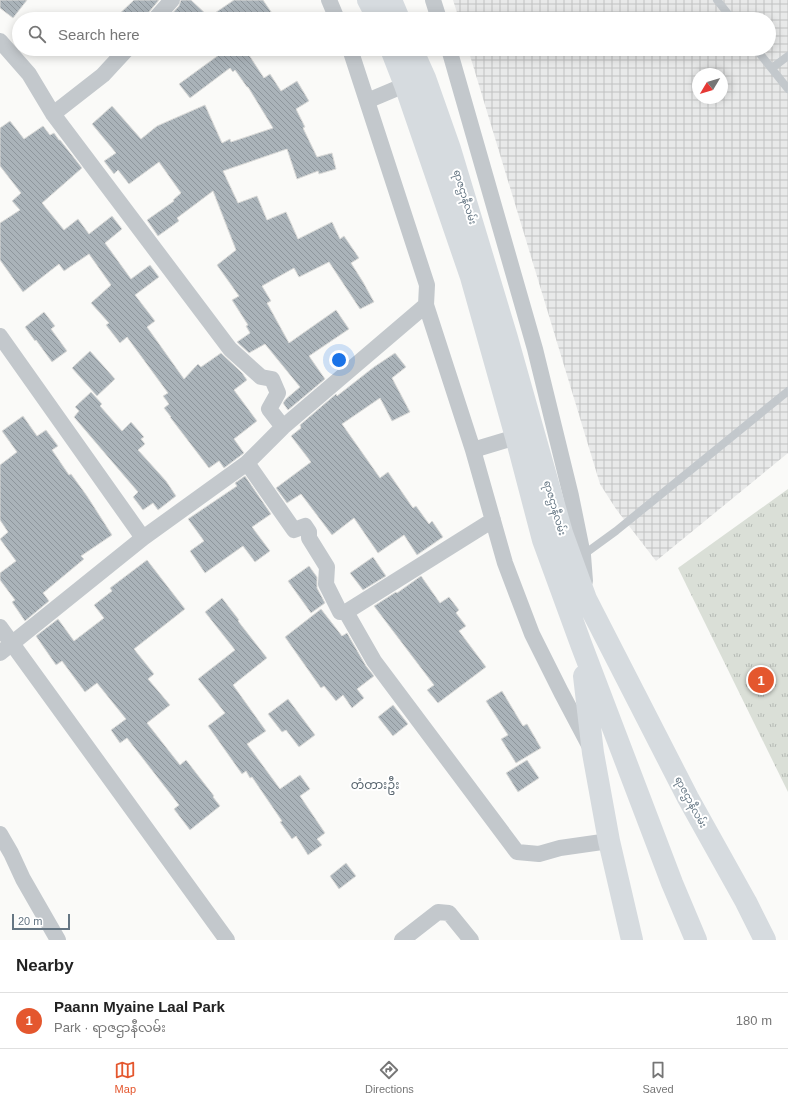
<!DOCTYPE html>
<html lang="en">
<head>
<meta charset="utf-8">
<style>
	:root { --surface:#fff; --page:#f6f6f6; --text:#222; --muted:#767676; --line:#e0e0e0; --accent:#e4572e }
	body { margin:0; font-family:Arial,"Noto Sans Myanmar",sans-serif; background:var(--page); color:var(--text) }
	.compass { position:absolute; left:692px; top:68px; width:36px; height:36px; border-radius:50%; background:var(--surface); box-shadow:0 2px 10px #0003; rotate:232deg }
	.scale { position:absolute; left:12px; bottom:10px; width:58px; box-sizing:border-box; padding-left:4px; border:2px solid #657683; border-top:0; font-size:11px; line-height:14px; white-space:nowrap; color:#657683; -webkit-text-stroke:3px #fff; paint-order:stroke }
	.you { position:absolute; left:339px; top:360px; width:14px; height:14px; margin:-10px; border:3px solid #fff; border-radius:50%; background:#1a73e8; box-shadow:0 0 0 6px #1a73e833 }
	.badge { display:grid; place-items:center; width:26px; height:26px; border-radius:50%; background:var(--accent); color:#fff; font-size:13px; font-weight:700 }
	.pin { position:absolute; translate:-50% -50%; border:2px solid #fff; box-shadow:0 1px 4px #0006 }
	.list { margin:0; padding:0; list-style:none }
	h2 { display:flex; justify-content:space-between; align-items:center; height:52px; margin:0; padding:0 16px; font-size:17px }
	h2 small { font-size:13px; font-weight:400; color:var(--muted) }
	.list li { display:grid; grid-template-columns:26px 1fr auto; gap:12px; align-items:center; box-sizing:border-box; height:56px; padding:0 16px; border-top:1px solid var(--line) }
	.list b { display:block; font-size:15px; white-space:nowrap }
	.list p { margin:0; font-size:13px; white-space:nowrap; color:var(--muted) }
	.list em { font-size:13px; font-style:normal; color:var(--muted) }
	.icon { flex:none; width:22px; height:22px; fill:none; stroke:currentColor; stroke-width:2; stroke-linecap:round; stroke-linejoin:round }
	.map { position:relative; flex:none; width:788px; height:940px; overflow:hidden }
	.search { position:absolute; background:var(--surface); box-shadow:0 2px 10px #0003; left:12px; right:12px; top:12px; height:44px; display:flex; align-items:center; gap:10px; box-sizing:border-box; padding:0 14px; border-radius:22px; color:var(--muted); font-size:15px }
	.sheet { height:108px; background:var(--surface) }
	nav { display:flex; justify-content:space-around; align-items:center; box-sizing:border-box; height:56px; border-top:1px solid var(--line); background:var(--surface); font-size:11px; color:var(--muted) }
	nav a { display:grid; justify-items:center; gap:2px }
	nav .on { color:var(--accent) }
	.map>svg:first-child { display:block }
	.industrial { fill:url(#industrial-grid); fill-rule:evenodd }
	.park { fill:url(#park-tufts) }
	.building { fill:url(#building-back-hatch); stroke:#dcdcda }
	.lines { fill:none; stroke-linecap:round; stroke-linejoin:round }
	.service { stroke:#c3c8cc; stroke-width:8 }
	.minor { stroke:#c3c8cc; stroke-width:16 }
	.primary { stroke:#d6dbdf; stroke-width:22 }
	.labels { text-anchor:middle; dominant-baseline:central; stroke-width:4; stroke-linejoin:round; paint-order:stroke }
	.street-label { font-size:10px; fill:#657683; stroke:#fff }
	.quarter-label { font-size:12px; fill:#57646e; stroke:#fff }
</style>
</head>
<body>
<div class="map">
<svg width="788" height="940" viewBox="0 0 788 940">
	<defs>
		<pattern id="industrial-grid" width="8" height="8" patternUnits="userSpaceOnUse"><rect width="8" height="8" fill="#e8e9e9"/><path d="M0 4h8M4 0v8" fill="none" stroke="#c0c1c2"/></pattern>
		<pattern id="park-tufts" width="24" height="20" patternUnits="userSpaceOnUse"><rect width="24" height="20" fill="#dadfd7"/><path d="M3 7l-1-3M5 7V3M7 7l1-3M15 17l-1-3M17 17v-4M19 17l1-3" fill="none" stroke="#b4b9b4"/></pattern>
		<pattern id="building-back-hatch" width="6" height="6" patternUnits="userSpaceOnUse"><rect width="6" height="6" fill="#aab3b9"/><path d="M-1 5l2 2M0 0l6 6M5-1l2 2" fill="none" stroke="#8e969c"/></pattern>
	</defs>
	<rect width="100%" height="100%" fill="#fafaf8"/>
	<!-- industrial -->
	<path class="industrial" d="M453 0H788V453L656 561 616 509 600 484 468 49H769V19H459ZM698 74H722V98H698Z"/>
	<!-- park -->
	<path class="park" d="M788 489V792L678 568Z"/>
	<!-- building -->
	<path class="building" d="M0 0H27L13 18 0 8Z
		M134 0H159L143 19H114Z
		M181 0H191L209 17 234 0H263L276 19H171L169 17 179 6Z
		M227 49H245L264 78 270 74 281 91 297 81 309 101 296 109 305 127 303 128 317 157 332 153 336 169 319 174 318 171 297 179 287 149 223 171 238 203 257 196 267 220 286 212 298 239 332 222 340 239 344 236 359 258 351 263 363 282 374 302 360 309 329 262 299 277 294 268 262 286 271 301 267 303 289 343 336 310 349 329 309 356 325 379 288 410 283 403 286 399 300 387 265 344 249 353 237 342 250 333 246 326 248 325 232 300 239 296 217 265 236 250 213 191 177 218 179 221 158 236 147 220 174 201 173 200 181 193 159 162 129 184 118 170 114 174 104 161 116 153 92 124 112 106 141 139 157 126 205 105 222 143 230 139 231 142 273 128 248 87H247L235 70 233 72 230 68 190 98 179 84Z
		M10 121 24 139 43 126 50 135 54 133 59 140H60L82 168 42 203 64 230 78 219 89 234 112 216 122 229 105 243 131 279 150 265 159 277 135 295 155 321 147 327 184 379 198 364 201 367 221 353 242 373 247 380 234 390 257 421 234 439 244 453 224 468 219 461 209 468 170 417H171L164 408 169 404 163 396 168 393 127 337 120 343 106 325 109 323 91 303 111 285 89 254 64 271 59 264 23 292 0 260V223L20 210 12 201 21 193 0 166V128Z
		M44 312 55 326 51 329 67 351 52 362 36 340 35 341 25 327Z
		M90 351 115 379 97 396 72 368Z
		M395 353 406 367 392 378 410 412 392 421 380 398 342 424 380 478 388 472 413 508 416 506 429 524 432 521 443 537 417 555 404 535 378 553 354 518 332 535 301 494 287 503 276 488 311 462 291 436 301 428 300 425 336 394 337 396 374 367Z
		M91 392 102 404 100 406 122 431 131 422 144 437 141 439 145 444 138 450 166 481 176 496 158 510 153 503 143 510 133 497 138 492 74 417 79 411 75 407Z
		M23 416 37 436 46 430 58 446 52 450 69 475 71 474 87 496 112 535 81 556 84 559 43 593 49 601 25 621 12 602 15 600 0 580V573L16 561 0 539 8 532 0 520V465L17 452 2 431Z
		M245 476 271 514 252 527 270 551 255 562 243 546 205 573 190 551 204 541 188 519 237 486 235 483Z
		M373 557 386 576 363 590 350 573Z
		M147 560 185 609 134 649 154 674 148 679 170 705 147 723 180 765 186 760 214 796 213 797 220 806 190 830 174 809 179 805 127 738 120 743 111 730 126 719 97 683 85 692 62 661 56 665 36 636 58 619 74 641 104 618 94 605 112 591 110 588Z
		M309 566 317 577V588L325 603 311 613 288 581Z
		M421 576 440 603 449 597 459 610 456 613 466 626 459 631 486 667 438 703 427 690 434 685 374 606 396 592 397 593Z
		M222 598 239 620 238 621 267 658 233 685 266 731 247 744 280 789 300 775 310 789 300 796 325 833 317 839 322 845 308 855 296 836 292 839 280 822 282 821 252 777 250 778 246 771 242 774 208 726 225 713 198 679 235 650 205 612Z
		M321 609 342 636 347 633 366 666 374 676 357 689 364 698 352 708 343 695 336 701 324 686 321 688 285 637Z
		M502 691 523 726 527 724 541 748 516 763 501 739 508 735 486 701Z
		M288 699 315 735 299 747 286 730 282 732 268 714Z
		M393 705 408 724 393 736 378 717Z
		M527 760 539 778 518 792 506 773Z
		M346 863 356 876 339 889 330 876Z"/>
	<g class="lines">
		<!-- service -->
		<path class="service" d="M717 0 732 19
			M756 49 788 89
			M772 68 788 56
			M583 555 616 531 788 391"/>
		<!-- minor -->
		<path class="minor" d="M329 0 337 19
			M433 0 439 19
			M155 19 172 0
			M0 41 29 74 53 114 230 349 261 377 272 379 278 393 269 409 283 427
			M350 49 427 285 426 305 473 450 505 563 532 634 561 692 589 745
			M449 49 535 349 571 496 583 555 585 581
			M367 101 405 85
			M53 114 103 75 127 49
			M0 336 143 538
			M473 450 516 437
			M247 463 294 530 305 526 309 532V538L327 567 326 584 340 612H346L374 661 517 852 539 854 560 848 609 841
			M346 612 493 520
			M0 627 227 940
			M0 653 143 538 247 463 283 427 426 305
			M0 834 11 853 23 879 58 940
			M402 940 438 912 449 913 471 940"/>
		<!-- primary -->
		<path class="primary" d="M368 0 378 19
			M391 0 399 19
			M391 49 405 85 471 277 516 437 543 540 581 644 672 883 696 940
			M412 49 425 78 450 149 507 338 562 533 586 599 688 798 746 902 765 940
			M584 676 593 753 609 841 632 940"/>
	</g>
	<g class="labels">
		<!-- street labels -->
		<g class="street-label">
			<text transform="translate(465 197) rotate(73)">ရာဇဌာနီလမ်း</text>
			<text transform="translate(555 508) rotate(74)">ရာဇဌာနီလမ်း</text>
			<text transform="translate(691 802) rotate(62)">ရာဇဌာနီလမ်း</text>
		</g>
		<!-- quarter labels -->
		<g class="quarter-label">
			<text x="375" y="785">တံတားဦး</text>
		</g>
	</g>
</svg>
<svg class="compass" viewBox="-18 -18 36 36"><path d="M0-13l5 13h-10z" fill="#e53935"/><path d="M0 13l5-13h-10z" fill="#767676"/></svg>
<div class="scale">20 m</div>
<div class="you"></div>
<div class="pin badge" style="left:761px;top:680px">1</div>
<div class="search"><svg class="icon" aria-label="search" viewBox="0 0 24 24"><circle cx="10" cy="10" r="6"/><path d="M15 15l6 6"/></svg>Search here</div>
</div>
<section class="sheet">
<h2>Nearby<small></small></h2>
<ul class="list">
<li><span class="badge">1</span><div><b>Paann Myaine Laal Park</b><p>Park · ရာဇဌာနီလမ်း</p></div><em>180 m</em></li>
</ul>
</section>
<nav>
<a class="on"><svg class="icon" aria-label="map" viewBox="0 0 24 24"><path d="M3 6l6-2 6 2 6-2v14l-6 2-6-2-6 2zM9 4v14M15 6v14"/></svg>Map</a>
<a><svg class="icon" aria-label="directions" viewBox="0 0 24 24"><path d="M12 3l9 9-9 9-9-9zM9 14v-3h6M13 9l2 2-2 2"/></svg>Directions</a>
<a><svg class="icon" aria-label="saved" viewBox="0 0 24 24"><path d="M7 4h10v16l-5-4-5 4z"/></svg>Saved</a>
</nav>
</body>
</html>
